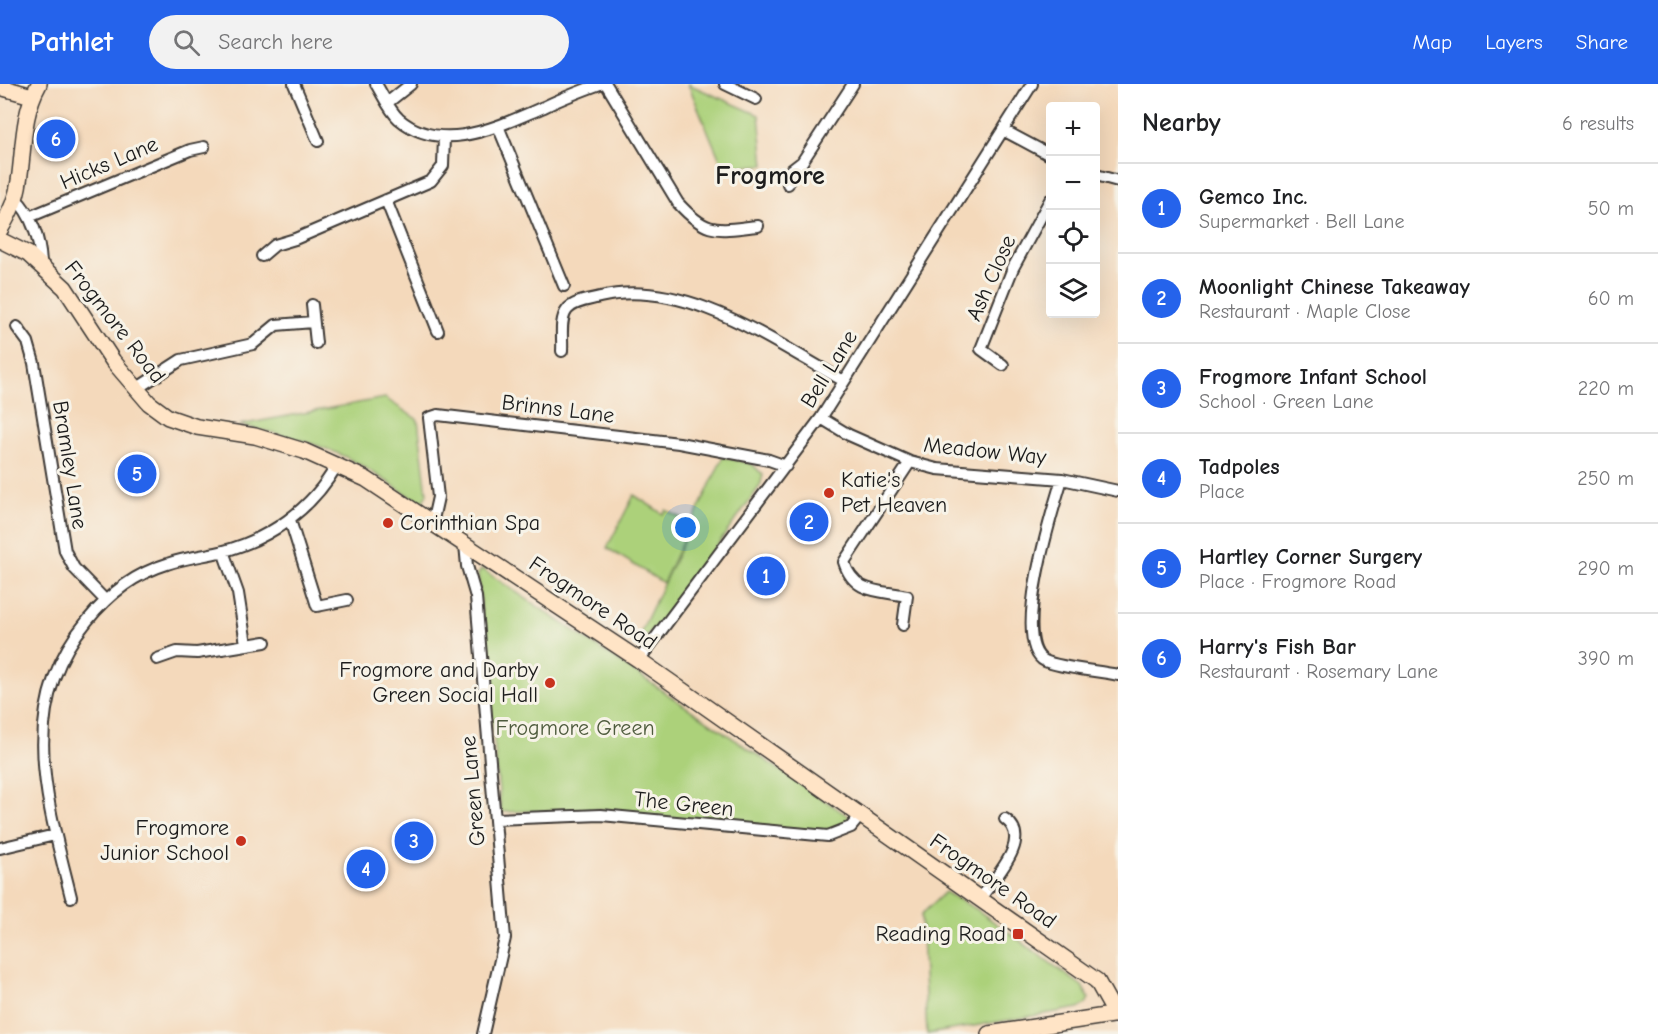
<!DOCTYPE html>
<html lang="en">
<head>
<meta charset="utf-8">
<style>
	:root { --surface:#fff; --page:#f2f2f2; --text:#202124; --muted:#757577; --line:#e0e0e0; --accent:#2563eb }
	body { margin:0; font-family:"Comic Neue",sans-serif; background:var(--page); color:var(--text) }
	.controls { position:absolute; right:18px; top:18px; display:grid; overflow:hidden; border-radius:6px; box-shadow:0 6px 24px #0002 }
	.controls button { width:54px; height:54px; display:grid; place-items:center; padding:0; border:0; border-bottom:2px solid var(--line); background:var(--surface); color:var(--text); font:30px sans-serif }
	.you { position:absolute; left:686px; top:444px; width:21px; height:21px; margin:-15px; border:4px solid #fff; border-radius:50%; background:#1a73e8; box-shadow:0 0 0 9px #1a73e833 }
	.badge { display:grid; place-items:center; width:39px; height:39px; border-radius:50%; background:var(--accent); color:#fff; font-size:20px; font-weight:700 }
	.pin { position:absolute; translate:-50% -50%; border:3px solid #fff; box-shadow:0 2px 6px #0006 }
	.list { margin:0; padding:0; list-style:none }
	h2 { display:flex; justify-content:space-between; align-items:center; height:78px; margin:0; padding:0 24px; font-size:26px }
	h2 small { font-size:20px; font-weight:400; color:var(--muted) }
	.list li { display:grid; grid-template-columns:39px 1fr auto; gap:18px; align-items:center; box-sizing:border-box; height:90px; padding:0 24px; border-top:2px solid var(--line) }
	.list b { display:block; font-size:22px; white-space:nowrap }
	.list p { margin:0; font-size:20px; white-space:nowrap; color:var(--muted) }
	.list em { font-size:20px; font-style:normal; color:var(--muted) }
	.icon { flex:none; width:33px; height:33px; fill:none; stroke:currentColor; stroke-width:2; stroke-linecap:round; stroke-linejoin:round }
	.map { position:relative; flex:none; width:1118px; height:950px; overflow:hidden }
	header { display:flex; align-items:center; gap:36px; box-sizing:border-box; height:84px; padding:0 30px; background:var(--accent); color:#fff }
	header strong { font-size:28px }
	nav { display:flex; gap:33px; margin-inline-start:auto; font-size:21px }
	.search { width:420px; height:54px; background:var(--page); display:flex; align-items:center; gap:15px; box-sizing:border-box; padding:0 21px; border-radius:33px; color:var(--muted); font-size:22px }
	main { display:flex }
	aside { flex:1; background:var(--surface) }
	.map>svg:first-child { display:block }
	.green { fill:#acd17a; stroke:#64764b; stroke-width:1.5 }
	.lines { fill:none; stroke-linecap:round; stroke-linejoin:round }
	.street-casing { stroke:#3c3834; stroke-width:14 }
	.secondary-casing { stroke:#3c3834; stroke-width:18 }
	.street { stroke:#fff; stroke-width:10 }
	.secondary { stroke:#ffe4c6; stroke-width:15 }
	.poi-dot { fill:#c8321e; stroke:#f7f3e8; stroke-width:2 }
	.labels { text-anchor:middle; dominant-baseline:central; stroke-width:6; stroke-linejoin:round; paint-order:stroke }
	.street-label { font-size:22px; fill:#1c1c1c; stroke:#f7f3e8 }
	.poi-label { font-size:22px; fill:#1c1c1c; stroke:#f7f3e8; text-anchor:end }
	.park-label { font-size:22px; fill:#4e5b3d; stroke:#f7f3e8 }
	.quarter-label { font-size:26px; font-weight:bold; fill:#1c1c1c; stroke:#f7f3e8 }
</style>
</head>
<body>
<header>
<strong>Pathlet</strong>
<div class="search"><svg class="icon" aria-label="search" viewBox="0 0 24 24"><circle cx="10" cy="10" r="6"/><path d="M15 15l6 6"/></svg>Search here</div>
<nav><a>Map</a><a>Layers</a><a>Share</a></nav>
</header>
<main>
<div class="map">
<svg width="1118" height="950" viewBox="0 0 1118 950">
	<rect width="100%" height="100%" fill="#f7f3e8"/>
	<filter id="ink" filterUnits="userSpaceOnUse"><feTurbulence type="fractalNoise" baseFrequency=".0167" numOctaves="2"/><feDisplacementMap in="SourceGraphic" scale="12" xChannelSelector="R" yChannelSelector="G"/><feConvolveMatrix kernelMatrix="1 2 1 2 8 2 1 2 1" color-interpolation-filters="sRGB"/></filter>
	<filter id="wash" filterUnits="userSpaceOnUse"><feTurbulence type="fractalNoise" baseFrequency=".008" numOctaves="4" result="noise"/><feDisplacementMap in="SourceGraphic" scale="24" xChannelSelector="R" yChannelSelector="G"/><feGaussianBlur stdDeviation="1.35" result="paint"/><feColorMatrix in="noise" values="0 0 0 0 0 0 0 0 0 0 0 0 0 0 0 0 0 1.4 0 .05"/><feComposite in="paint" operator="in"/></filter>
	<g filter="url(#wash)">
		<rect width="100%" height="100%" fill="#f4d9bb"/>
		<!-- green -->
		<path class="green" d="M688 0 759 31 764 81 723 83Z
			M385 314 418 336 427 410 423 417 416 416C396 404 377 390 357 379 322 359 279 350 239 341Z
			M723 373 752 380 763 391 760 402 672 524 644 555 639 552Z
			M634 411 663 430 666 426 691 439 663 499 607 464Z
			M482 485 851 734 837 744 812 749 690 738 600 725 501 728 478 490Z
			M945 808 976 825 1082 902 1089 914 1086 920 1079 924 927 950 921 831Z"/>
	</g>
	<g filter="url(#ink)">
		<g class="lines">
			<defs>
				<path id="street" d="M294 0 318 57
					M376 0C383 11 389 26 399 35 443 72 500 41 544 23 562 14 581 7 600 0
					M606 0 678 119C708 152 717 146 758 142
					M725 0 756 15
					M387 19 411 0
					M498 42 564 202
					M1003 46 1050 71
					M1096 91 1118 97
					M788 100 789 88 802 78 853 0
					M15 114C32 130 40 157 41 179
					M386 116 438 247
					M29 133 190 66 204 63
					M262 172 275 161 295 155 431 97 443 82 444 53
					M312 221 316 259
					M17 243 28 258 34 279 65 467 74 484 104 515
					M562 267C563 255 559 236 567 226 574 217 589 216 600 213 685 193 773 258 844 297
					M1003 281 981 265 1013 184 1050 116
					M136 305 181 276 253 260 276 241 313 238
					M821 334 849 351 910 378 937 385 1062 395 1118 407
					M1062 395C1053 425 1010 560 1045 577 1060 584 1100 587 1118 591
					M290 436 317 522 347 516
					M432 440 438 413 429 334 438 331 679 359 769 376 786 382
					M465 460 467 482 476 513 505 854 483 950
					M223 467 238 509 246 560
					M903 541 907 512C878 506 854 510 844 478L910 378
					M157 575 177 568 197 569 265 558
					M639 576 821 334 1032 0
					M496 735 601 731 828 752 851 743 860 732
					M0 764 55 751
					M71 813C47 716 16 622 87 537 108 511 134 490 167 480 184 474 203 472 220 468 269 456 312 425 337 381
					M980 815C994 794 1034 755 1005 735"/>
				<path id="secondary" d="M0 3 32 12
					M0 146C9 131 17 114 19 97 24 64 22 30 39 0
					M0 156 28 170 65 204 113 277 149 319 168 333 197 343 255 352 304 367 366 395 639 576 1097 897 1116 931
					M989 950 1118 930"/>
			</defs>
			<!-- street casing -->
			<use href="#street" class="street-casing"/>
			<!-- secondary casing -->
			<use href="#secondary" class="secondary-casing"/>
			<!-- street -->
			<use href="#street" class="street"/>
			<!-- secondary -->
			<use href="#secondary" class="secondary"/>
		</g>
	</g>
	<!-- markers -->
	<g class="poi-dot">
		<circle cx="829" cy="409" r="6"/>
		<circle cx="388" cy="439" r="6"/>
		<circle cx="550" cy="599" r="6"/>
		<circle cx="241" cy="757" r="6"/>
		<rect x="1012" y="844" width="12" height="12" rx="3"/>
	</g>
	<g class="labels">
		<!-- street labels -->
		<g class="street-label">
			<text transform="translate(109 79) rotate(-23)">Hicks Lane</text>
			<text transform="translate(991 194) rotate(-66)">Ash Close</text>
			<text transform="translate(115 238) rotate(52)">Frogmore Road</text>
			<text transform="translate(829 285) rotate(-58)">Bell Lane</text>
			<text transform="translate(558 325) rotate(7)">Brinns Lane</text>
			<text transform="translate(985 367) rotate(6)">Meadow Way</text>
			<text transform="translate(70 381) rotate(81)">Bramley Lane</text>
			<text transform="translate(593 519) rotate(34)">Frogmore Road</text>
			<text transform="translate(473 707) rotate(-95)">Green Lane</text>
			<text transform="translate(684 720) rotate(6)">The Green</text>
			<text transform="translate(993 797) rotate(35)">Frogmore Road</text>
		</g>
		<!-- poi labels -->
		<g class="poi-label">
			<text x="841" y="396" text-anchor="start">Katie's<tspan x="841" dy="25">Pet Heaven</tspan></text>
			<text x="400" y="439" text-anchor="start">Corinthian Spa</text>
			<text x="538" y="586">Frogmore and Darby<tspan x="538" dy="25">Green Social Hall</tspan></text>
			<text x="229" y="744">Frogmore<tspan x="229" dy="25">Junior School</tspan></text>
			<text x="1006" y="850">Reading Road</text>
		</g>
		<!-- park labels -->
		<g class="park-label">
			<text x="575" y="644">Frogmore Green</text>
		</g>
		<!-- quarter labels -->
		<g class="quarter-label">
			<text x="770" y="92">Frogmore</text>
		</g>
	</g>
</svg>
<div class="controls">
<button>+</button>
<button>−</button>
<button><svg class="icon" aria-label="locate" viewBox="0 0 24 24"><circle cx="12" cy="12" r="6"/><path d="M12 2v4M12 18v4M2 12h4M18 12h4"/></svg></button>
<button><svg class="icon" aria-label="layers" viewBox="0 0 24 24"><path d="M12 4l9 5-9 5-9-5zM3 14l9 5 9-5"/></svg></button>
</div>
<div class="you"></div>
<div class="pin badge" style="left:766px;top:492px">1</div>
<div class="pin badge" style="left:809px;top:438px">2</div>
<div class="pin badge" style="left:414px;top:757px">3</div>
<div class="pin badge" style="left:366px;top:785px">4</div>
<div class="pin badge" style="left:137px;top:390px">5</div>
<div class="pin badge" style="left:56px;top:55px">6</div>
</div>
<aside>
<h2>Nearby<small>6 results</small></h2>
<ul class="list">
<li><span class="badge">1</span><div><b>Gemco Inc.</b><p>Supermarket · Bell Lane</p></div><em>50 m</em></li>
<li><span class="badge">2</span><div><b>Moonlight Chinese Takeaway</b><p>Restaurant · Maple Close</p></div><em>60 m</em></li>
<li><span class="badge">3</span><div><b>Frogmore Infant School</b><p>School · Green Lane</p></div><em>220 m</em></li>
<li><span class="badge">4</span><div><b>Tadpoles</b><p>Place</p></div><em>250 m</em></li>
<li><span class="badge">5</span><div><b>Hartley Corner Surgery</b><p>Place · Frogmore Road</p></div><em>290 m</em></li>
<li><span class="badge">6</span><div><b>Harry's Fish Bar</b><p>Restaurant · Rosemary Lane</p></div><em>390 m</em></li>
</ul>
</aside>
</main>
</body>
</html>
